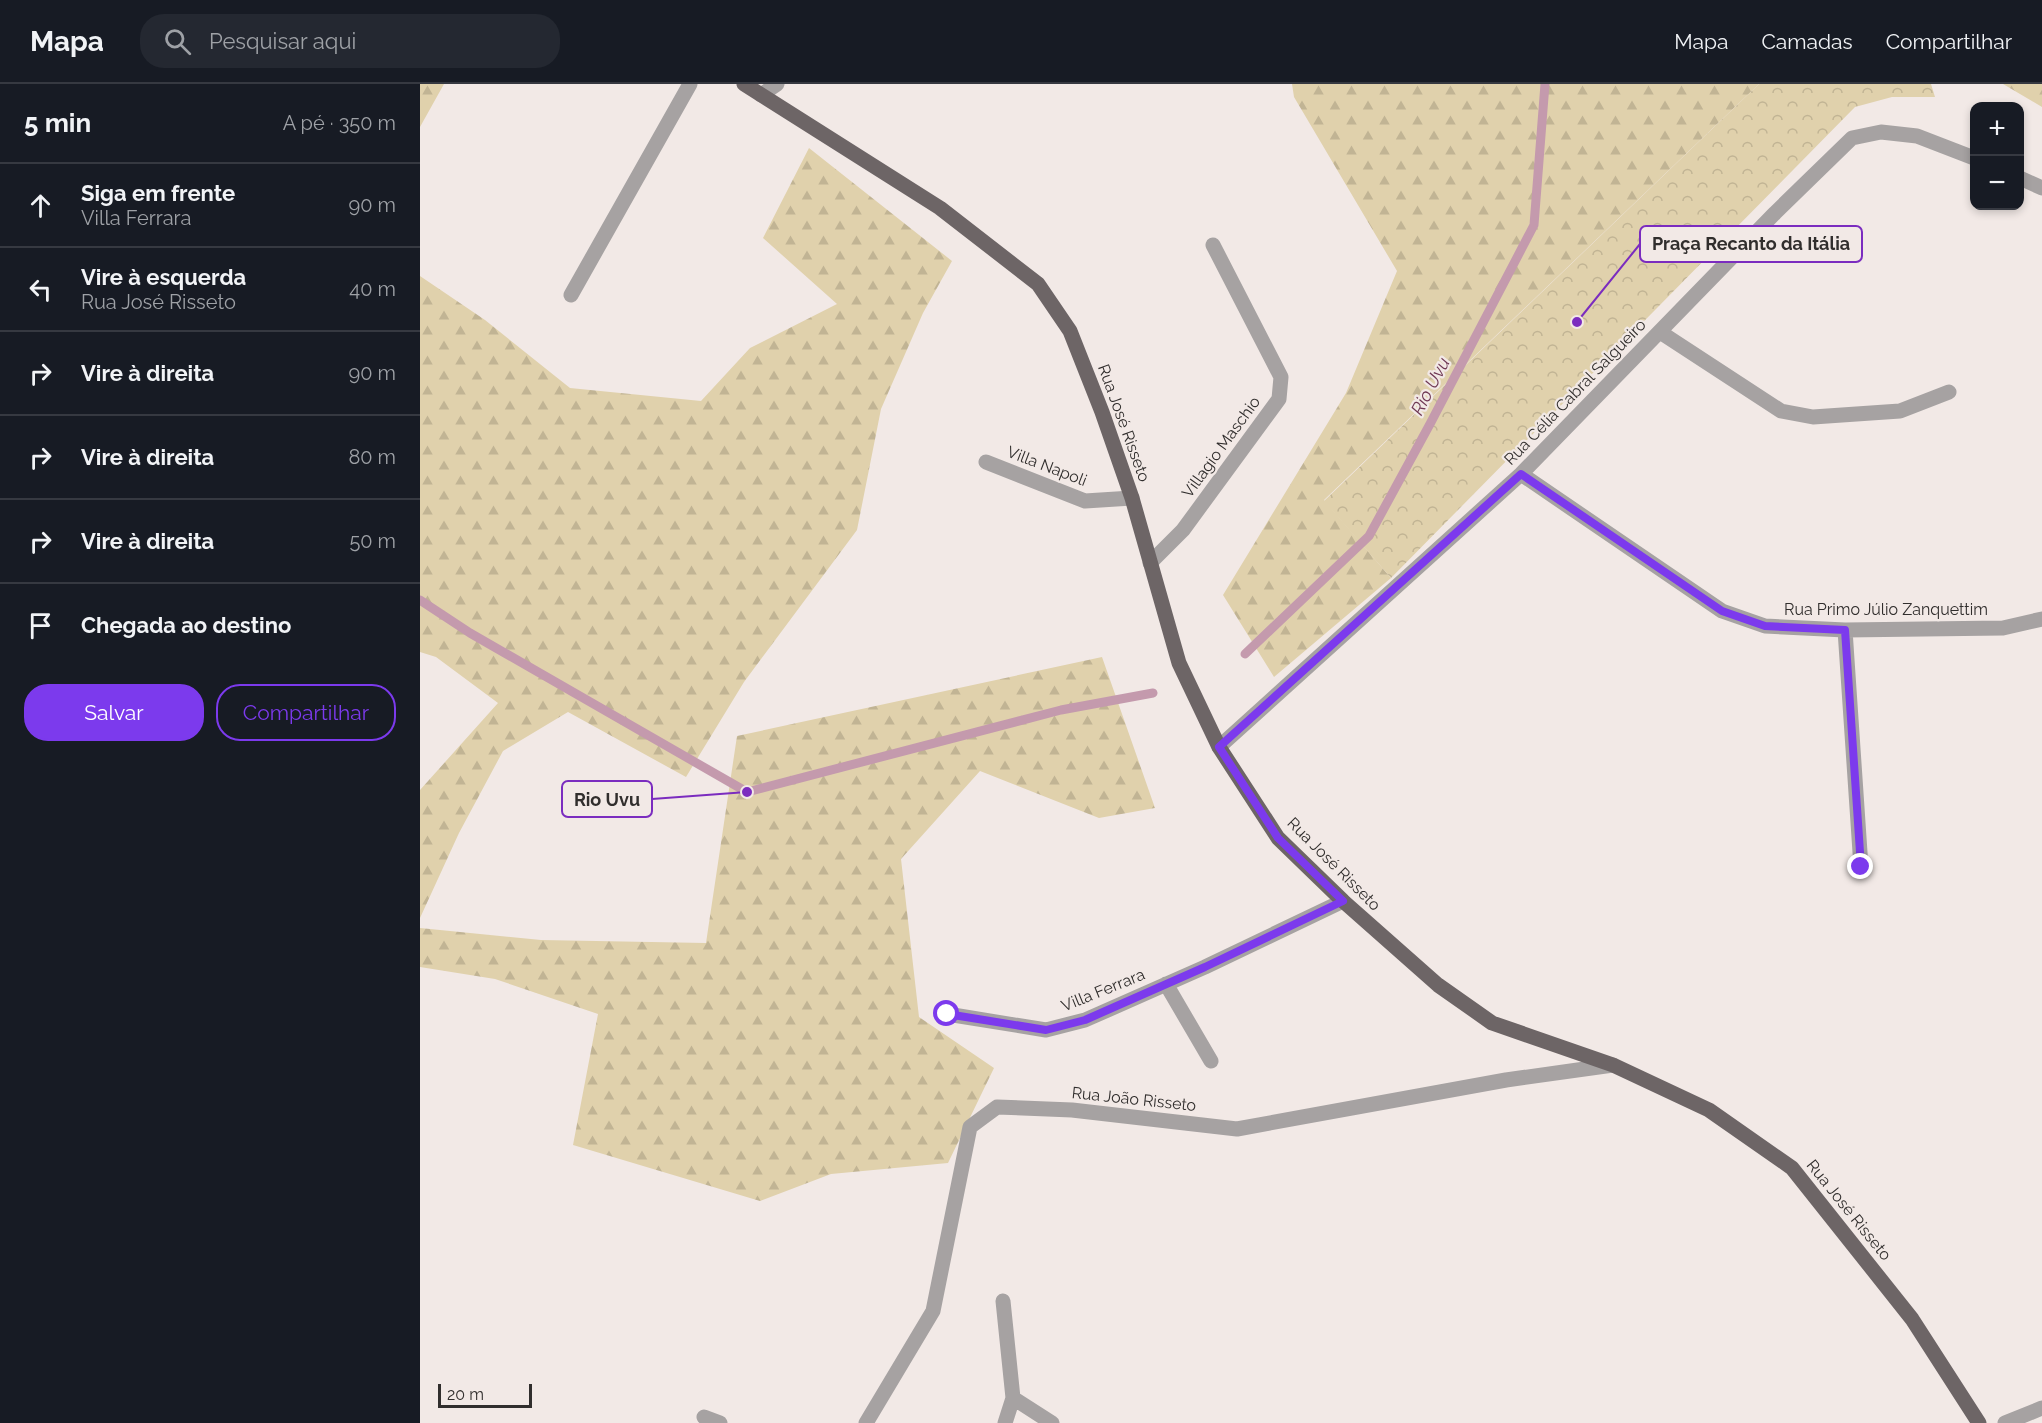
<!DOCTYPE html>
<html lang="pt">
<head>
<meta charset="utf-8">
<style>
	:root { --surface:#171b24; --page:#242831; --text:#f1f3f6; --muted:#9ea1a6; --line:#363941; --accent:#7c3aed }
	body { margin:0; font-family:Raleway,sans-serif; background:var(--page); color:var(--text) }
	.controls { position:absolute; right:18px; top:18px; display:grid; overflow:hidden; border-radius:12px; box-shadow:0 3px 9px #0003 }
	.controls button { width:54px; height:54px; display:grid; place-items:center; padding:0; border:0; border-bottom:2px solid var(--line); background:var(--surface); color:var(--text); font:30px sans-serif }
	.scale { position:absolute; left:18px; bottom:15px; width:94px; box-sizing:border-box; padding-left:6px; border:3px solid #312e2d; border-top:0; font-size:16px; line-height:21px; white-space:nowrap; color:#312e2d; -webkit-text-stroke:4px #f2e9e6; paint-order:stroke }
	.stop { position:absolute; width:18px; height:18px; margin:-14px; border:4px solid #7c3aed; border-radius:50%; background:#fff }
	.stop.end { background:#7c3aed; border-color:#fff; box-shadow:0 2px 6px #0008 }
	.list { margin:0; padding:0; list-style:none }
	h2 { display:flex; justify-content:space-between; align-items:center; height:78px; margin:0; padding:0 24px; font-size:26px }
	h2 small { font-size:20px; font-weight:400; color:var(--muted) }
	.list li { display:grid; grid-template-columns:39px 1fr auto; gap:18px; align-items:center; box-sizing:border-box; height:84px; padding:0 24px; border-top:2px solid var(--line) }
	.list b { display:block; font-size:22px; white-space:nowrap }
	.list p { margin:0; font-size:20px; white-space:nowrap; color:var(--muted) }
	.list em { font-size:20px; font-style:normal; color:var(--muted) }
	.actions { display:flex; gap:12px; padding:18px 24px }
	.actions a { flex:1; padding:14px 0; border:2px solid var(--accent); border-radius:24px; text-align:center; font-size:21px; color:var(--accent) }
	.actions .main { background:var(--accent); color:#fff }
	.icon { flex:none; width:33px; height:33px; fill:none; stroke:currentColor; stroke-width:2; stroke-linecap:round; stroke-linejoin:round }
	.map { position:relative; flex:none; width:1622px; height:1339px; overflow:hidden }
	header { display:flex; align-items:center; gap:36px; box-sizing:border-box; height:84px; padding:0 30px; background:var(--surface); border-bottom:2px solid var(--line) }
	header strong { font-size:28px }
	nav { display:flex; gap:33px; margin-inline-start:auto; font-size:21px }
	.search { width:420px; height:54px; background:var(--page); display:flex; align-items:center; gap:15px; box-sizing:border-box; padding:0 21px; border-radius:24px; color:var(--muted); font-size:22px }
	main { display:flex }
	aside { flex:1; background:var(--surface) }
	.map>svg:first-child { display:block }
	.forest { fill:url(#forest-firs) }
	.park { fill:url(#park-crowns) }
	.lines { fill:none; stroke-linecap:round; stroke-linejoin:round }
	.stream { stroke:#c49aad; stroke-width:9 }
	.minor { stroke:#a6a2a2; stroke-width:15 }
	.major { stroke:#6d6566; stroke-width:15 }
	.route { stroke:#7c3aed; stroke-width:8 }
	.labels { text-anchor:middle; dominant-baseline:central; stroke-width:4.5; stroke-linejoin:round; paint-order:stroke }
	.street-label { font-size:16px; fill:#312e2d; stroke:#f2e9e6 }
	.water-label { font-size:18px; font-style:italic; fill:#6f3854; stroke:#f2e9e6 }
	.leader { fill:none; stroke:#7b2cbf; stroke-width:2 }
	.callout-dot { fill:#7b2cbf; stroke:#f2e9e6; stroke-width:2 }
	.callout { fill:#f2e9e6; stroke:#7b2cbf; stroke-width:2 }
	.callout-label { font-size:18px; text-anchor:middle; font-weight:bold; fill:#312e2d }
</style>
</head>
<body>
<header>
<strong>Mapa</strong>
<div class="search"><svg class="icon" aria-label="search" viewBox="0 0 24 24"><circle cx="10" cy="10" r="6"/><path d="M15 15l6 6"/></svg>Pesquisar aqui</div>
<nav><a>Mapa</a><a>Camadas</a><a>Compartilhar</a></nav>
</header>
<main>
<aside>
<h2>5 min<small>A pé · 350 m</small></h2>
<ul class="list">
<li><svg class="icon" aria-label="ahead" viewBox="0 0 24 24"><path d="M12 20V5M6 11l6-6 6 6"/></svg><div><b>Siga em frente</b><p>Villa Ferrara</p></div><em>90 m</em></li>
<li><svg class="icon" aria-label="left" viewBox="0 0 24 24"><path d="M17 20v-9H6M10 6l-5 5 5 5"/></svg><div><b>Vire à esquerda</b><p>Rua José Risseto</p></div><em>40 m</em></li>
<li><svg class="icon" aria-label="right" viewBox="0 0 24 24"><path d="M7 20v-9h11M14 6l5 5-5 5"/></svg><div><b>Vire à direita</b></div><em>90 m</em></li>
<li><svg class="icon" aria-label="right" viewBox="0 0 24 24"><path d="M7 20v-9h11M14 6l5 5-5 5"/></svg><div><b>Vire à direita</b></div><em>80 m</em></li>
<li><svg class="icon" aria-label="right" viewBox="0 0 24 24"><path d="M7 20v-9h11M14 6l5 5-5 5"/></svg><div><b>Vire à direita</b></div><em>50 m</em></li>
<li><svg class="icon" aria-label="arrive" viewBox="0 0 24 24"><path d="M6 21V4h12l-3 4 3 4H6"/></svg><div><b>Chegada ao destino</b></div></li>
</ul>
<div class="actions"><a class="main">Salvar</a><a>Compartilhar</a></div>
</aside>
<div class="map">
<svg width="1622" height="1339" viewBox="0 0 1622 1339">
	<defs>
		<pattern id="forest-firs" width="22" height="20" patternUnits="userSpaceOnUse" patternTransform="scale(1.5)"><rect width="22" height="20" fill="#e0d1ac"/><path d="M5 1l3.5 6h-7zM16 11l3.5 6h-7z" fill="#c1b494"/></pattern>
		<pattern id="park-crowns" width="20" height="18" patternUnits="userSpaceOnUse" patternTransform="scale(1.5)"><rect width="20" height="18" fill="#e0d1ac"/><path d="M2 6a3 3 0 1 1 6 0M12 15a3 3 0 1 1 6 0" fill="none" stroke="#c1b494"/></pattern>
	</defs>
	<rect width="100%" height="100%" fill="#f2e9e6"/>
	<!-- forest -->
	<path class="forest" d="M0 0H24L0 43Z
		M872 0H1339L904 416 971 494 854 593 803 511 926 309 977 187 874 13Z
		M1584 0H1622V23L1583 0Z
		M389 64 532 177 503 229 461 325 437 446 324 598 266 693 148 628 83 667 39 749 0 834V706L78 619 16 573 0 568V192L65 236 150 304 281 317 330 264 417 220 343 154Z
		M682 573 735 724 679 734 560 687 481 775 499 933 574 984 528 1079 411 1090 340 1117 153 1061 178 930 75 895 0 883V844L121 856 286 859 317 652Z"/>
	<!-- park -->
	<path class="park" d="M1339 0H1511L1515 13H1472L1435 23 971 494 904 417Z"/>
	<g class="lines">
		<!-- stream -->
		<path class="stream" d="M0 516 50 549 327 708 641 626 733 609
			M825 570 949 452 1010 340 1114 141 1125 0"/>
		<!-- minor -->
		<path class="minor" d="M341 11 357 0
			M1600 94 1622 104
			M151 211 270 0
			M1240 248 1361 327 1393 333 1480 327 1529 308
			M566 378 665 417 712 414
			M1101 390 1302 527 1345 542 1425 546 1583 544 1622 535
			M730 479 763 446 859 315 861 293 793 161
			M1425 546 1441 783
			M799 663 1101 390 1355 129 1432 54 1461 48 1497 52 1554 74
			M746 900 791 977
			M527 930 626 946 665 936 785 883 923 817
			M583 1217 593 1314 585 1339
			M593 1314 632 1339
			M284 1333 300 1339
			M446 1339 513 1227 550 1043 577 1023 652 1026 817 1045 1086 996 1193 981
			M1585 1339 1622 1324"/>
		<!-- major -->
		<path class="major" d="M324 0 520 124 618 200 650 247 682 328 712 414 759 579 799 663 858 754 923 817 1018 901 1072 939 1193 981 1289 1026 1372 1084 1492 1235 1559 1339"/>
	</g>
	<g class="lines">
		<!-- route -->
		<path class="route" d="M527 930 626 946 665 936 785 883 923 817 858 754 799 663 1101 390 1302 527 1345 542 1425 546 1441 783"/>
	</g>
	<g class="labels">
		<!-- street labels -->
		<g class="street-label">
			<text transform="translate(1155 308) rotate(-46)">Rua Célia Cabral Salgueiro</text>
			<text transform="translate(704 339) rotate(70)">Rua José Risseto</text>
			<text transform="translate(801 363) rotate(-54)">Villagio Maschio</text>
			<text transform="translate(627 382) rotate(21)">Villa Napoli</text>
			<text x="1466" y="525">Rua Primo Júlio Zanquettim</text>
			<text transform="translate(914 780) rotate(45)">Rua José Risseto</text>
			<text transform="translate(683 906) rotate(-22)">Villa Ferrara</text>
			<text transform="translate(714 1015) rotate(6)">Rua João Risseto</text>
			<text transform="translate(1429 1126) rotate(51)">Rua José Risseto</text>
		</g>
		<!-- water labels -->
		<g class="water-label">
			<text transform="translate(1010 302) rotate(-62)">Rio Uvu</text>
		</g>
	</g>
	<!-- callouts -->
	<path class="leader" d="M1157 238L1220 160M327 708L232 715"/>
	<g class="callout-dot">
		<circle cx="1157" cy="238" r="6"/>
		<circle cx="327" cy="708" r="6"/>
	</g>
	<g class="callout">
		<rect x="1220" y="142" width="222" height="36" rx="6"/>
		<rect x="142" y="697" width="90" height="36" rx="6"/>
	</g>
	<g class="callout-label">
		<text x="1331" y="166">Praça Recanto da Itália</text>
		<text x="187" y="722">Rio Uvu</text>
	</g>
</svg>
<div class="controls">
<button>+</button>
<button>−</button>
</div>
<div class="scale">20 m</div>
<div class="stop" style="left:527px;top:930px"></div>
<div class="stop end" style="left:1441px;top:783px"></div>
</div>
</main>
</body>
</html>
